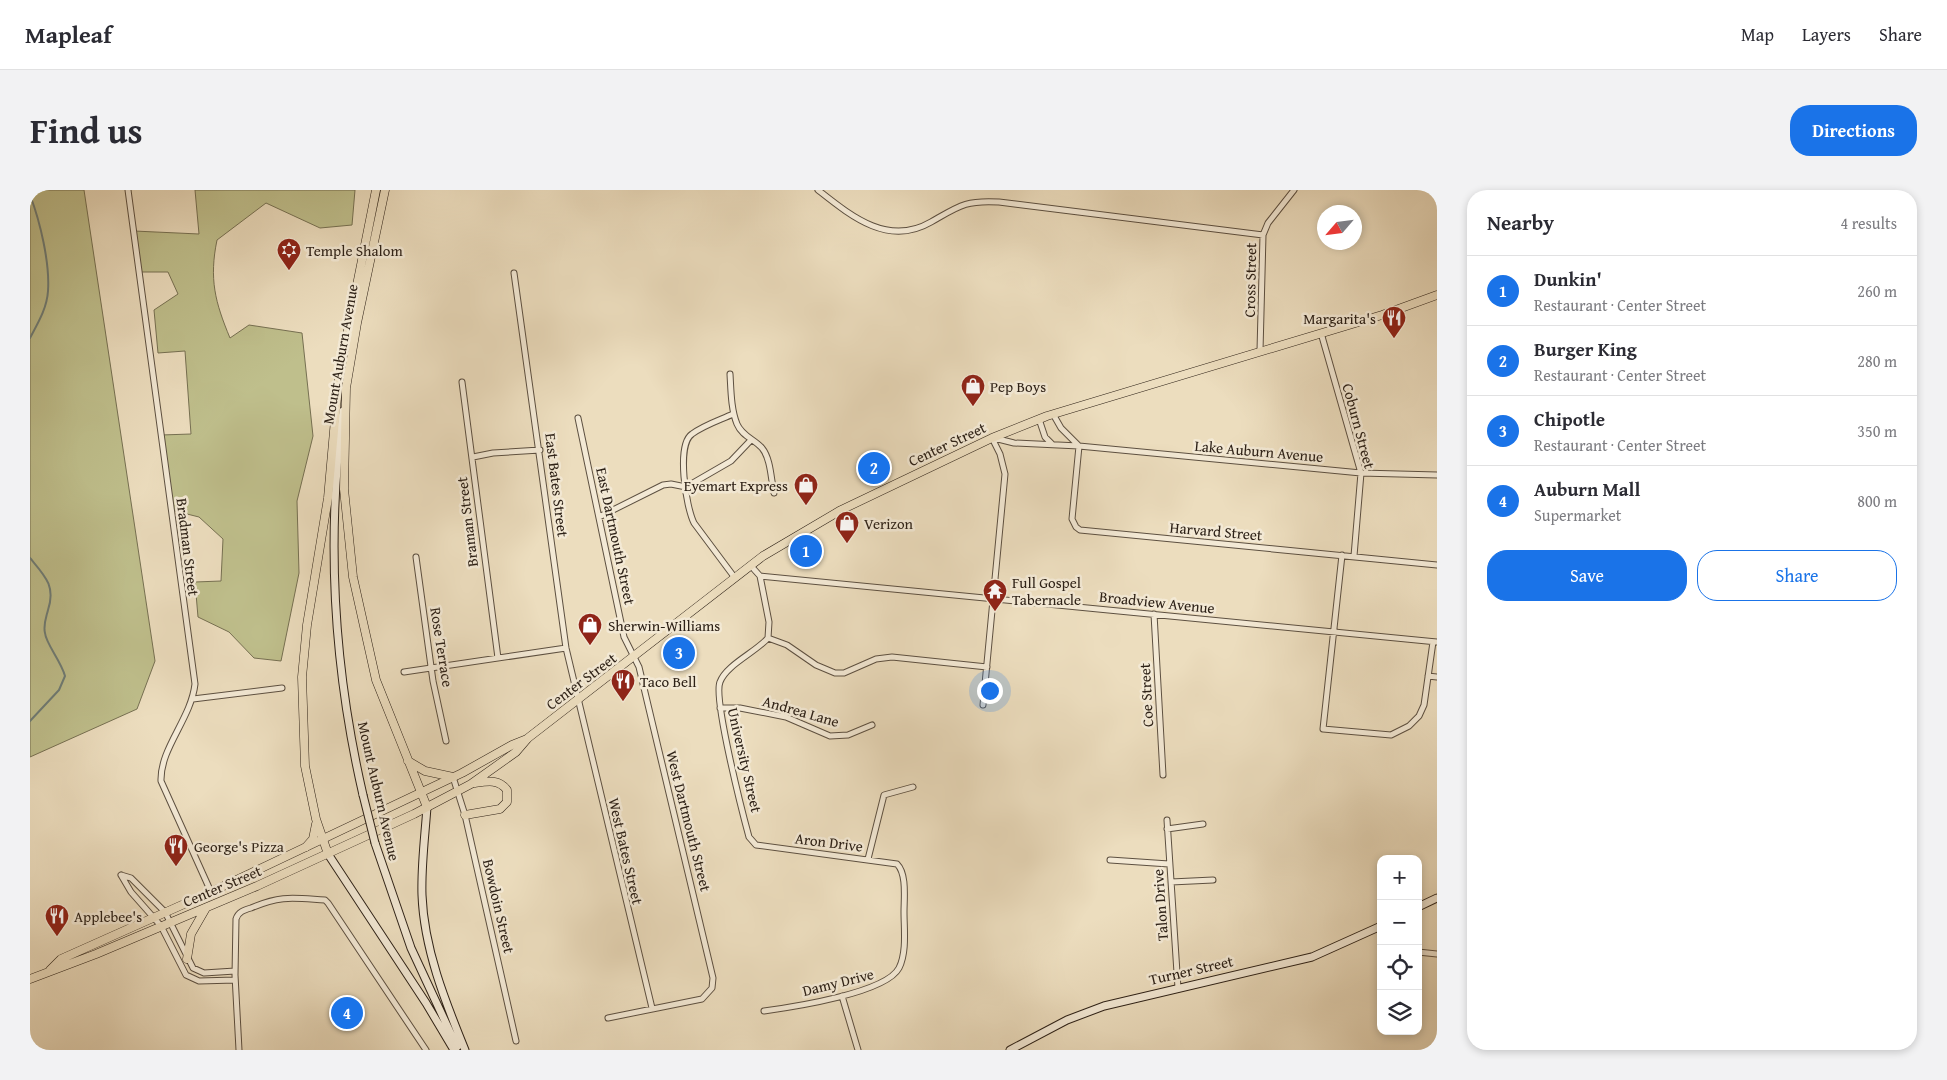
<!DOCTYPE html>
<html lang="en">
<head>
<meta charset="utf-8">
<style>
	:root { --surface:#fff; --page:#f2f2f3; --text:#2b2b33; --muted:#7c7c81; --line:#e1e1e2; --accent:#1a73e8 }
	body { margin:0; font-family:"Gentium Book Plus",serif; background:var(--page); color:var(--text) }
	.controls { position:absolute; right:15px; bottom:15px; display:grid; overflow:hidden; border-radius:10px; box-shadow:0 2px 8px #0003 }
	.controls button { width:45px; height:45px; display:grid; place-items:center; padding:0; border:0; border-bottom:1px solid var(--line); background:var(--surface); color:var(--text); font:25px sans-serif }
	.compass { position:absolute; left:1287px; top:15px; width:45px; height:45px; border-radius:50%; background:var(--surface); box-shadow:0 2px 8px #0003; rotate:242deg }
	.you { position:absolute; left:959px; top:500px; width:18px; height:18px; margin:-12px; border:4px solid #fff; border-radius:50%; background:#1a73e8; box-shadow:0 0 0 8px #1a73e833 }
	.badge { display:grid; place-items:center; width:32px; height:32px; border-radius:50%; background:var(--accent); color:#fff; font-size:16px; font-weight:700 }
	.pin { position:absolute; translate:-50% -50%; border:2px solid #fff; box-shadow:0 1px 5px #0006 }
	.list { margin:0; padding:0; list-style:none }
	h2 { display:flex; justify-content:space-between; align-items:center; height:65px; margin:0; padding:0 20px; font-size:21px }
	h2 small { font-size:16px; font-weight:400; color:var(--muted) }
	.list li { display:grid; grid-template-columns:32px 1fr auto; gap:15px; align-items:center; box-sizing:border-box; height:70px; padding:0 20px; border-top:1px solid var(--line) }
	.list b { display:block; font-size:19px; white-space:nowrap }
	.list p { margin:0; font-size:16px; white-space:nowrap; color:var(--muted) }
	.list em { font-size:16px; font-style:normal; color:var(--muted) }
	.actions { display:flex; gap:10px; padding:15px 20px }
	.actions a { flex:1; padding:11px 0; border:1px solid var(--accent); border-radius:20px; text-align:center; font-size:18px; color:var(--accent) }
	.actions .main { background:var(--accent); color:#fff }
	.icon { flex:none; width:28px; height:28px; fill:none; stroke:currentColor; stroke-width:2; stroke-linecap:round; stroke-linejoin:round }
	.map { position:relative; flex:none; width:1407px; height:860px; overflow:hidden; border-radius:20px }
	header { display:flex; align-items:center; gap:30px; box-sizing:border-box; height:70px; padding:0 25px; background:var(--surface); border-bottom:1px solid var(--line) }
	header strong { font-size:24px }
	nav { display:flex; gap:28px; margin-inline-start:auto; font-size:18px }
	.intro { display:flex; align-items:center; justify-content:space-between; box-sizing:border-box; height:120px; padding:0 30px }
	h1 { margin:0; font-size:35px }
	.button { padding:12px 22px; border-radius:20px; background:var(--accent); color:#fff; font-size:18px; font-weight:700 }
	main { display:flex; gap:30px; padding:0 30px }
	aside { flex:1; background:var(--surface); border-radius:20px; box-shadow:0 2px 8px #0003 }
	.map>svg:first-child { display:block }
	.green { fill:#bfbf8c; stroke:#767052 }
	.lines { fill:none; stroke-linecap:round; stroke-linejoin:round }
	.stream { stroke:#6e7d78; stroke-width:2 }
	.minor-casing { stroke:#5d5041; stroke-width:7 }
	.secondary-casing { stroke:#2d2117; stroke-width:9 }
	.primary-casing { stroke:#2d2117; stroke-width:9 }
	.trunk-casing { stroke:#2d2117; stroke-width:9 }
	.minor { stroke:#f3e9d5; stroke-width:5 }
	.secondary { stroke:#f3e9d5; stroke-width:7 }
	.primary { stroke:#ecddbe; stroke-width:8 }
	.trunk { stroke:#ecddbe; stroke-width:8 }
	.secondary-bridge-casing { stroke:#2d2117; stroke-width:9; stroke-linecap:butt }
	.secondary-bridge { stroke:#f3e9d5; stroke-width:7 }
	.labels { text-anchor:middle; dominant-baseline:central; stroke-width:5; stroke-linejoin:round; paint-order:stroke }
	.poi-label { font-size:15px; fill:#2d2117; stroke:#f3e9d5; text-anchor:start }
	.street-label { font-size:15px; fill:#2d2117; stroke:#f3e9d5 }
</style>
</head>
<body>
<header>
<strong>Mapleaf</strong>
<nav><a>Map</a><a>Layers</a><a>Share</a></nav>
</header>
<div class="intro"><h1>Find us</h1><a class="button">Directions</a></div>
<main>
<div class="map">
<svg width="1407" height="860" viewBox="0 0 1407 860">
	<rect width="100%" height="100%" fill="#ecddbe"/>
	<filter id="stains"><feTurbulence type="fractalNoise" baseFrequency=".004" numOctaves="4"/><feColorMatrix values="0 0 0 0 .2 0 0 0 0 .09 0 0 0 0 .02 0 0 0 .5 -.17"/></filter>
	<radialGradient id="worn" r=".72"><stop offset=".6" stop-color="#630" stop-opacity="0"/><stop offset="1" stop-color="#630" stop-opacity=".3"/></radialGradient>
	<!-- green -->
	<path class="green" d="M0 0H54L125 471 107 519 0 567Z
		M165 0H325L322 35 290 38 236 13 187 50C179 89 185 112 200 148L219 135 272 143 283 246 267 311 269 383 251 471 224 468 199 442 168 427 165 392 191 391 193 349 169 327 141 320 131 245 161 244 155 161 128 163 124 120 148 104 138 82H109L104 41 169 44Z"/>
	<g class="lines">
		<!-- stream -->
		<path class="stream" d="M0 5C10 31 20 73 18 101 17 118 8 133 0 148
			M0 368C15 386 26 396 18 420 16 428 13 435 15 443 16 454 31 471 35 486L29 500 0 531"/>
		<defs>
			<path id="minor" d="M98 0 165 494C161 529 130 558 131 591L181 702
				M788 0C821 26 858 57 901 32 929 16 935 10 969 12L1233 45
				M484 83 536 458 622 818
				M1291 143 1331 283 1324 366
				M1230 161 1233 45 1238 33 1264 0
				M700 184C701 201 701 219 707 234 712 246 724 249 732 258 741 269 741 290 744 303
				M432 192 468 468
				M703 224C690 230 674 235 662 244 646 255 656 317 664 333L705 388
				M1023 224 1031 238 1049 256
				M548 228 594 447 609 477 683 788 682 798 672 809 578 828
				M1009 229 1015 247 1022 254
				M964 248 984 253 1049 256 1331 283 1407 285
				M1049 256 1042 329 1046 337 1050 340 1407 375
				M443 267 463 263 510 260
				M569 327 633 295 641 294 656 297 701 271 721 250
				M1312 365 1293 539 1361 545 1379 536 1389 526 1394 515 1403 452
				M386 367 403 491 416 551
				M721 376 730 386 739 432 738 448
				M730 386 1407 452
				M1124 424 1133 585
				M738 448 757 455 786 475 805 483H814L846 469 862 467 957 477
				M374 482 536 458
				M1398 486 1407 487
				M163 509 252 498
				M953 515 975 284 970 264 962 248
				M690 518H710L756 527 800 546 818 545 842 535
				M423 587 435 625 486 851
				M1137 630 1148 798
				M1137 639 1173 634
				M838 669 854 605 883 597
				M1080 670 1139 674
				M91 685 101 702 131 736 156 785 169 791 205 790
				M91 685 101 688 135 722 163 778 174 783 205 781
				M1141 692 1183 690
				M1388 762 1407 764
				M812 806 828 860
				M734 821C763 817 856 803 869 778 877 762 874 739 874 722 874 708 877 684 867 674L726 655 719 647C713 625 683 508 690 492 696 475 726 462 738 448
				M209 860 205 785 206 729C208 722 214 720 221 718 251 705 263 708 295 710L298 713 396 860"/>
			<path id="secondary" d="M313 221C296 349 304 479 333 605
				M397 617C395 646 391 676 392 705 394 759 415 811 435 860
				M345 653 381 758 427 857
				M298 664 396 813 424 860
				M1388 717 1407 708
				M980 860 1037 830 1074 816 1282 767 1351 736"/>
			<path id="primary" d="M355 0 327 133 316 198 314 299 323 387 346 490 397 617
				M378 571 395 581 423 587
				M276 657 283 649 286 634
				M298 664 286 629 275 576 272 487 277 435 298 308 309 185 346 0"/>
			<path id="trunk" d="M435 625 470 619 477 612V600C469 589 458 591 445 593
				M157 769 161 744 176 718
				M20 780 31 769 181 702 432 583 482 555 497 549
				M0 789 66 764 227 696 384 624 441 594 486 562 498 548 733 366 811 320 962 248 1017 226 1352 125 1407 105"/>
		</defs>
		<!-- minor casing -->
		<use href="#minor" class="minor-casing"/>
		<!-- secondary casing -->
		<use href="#secondary" class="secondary-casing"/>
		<!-- primary casing -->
		<use href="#primary" class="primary-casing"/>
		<!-- trunk casing -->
		<use href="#trunk" class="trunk-casing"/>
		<!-- minor -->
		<use href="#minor" class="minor"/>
		<!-- secondary -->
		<use href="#secondary" class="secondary"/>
		<!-- primary -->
		<use href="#primary" class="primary"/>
		<!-- trunk -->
		<use href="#trunk" class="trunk"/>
		<defs>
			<path id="secondary-bridge" d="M333 605 345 653"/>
		</defs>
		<!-- secondary-bridge casing -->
		<use href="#secondary-bridge" class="secondary-bridge-casing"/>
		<!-- secondary-bridge -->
		<use href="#secondary-bridge" class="secondary-bridge"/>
	</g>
	<!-- icons -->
	<defs>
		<symbol id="synagogue-pin" viewBox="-11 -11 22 30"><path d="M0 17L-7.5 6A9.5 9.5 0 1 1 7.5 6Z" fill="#8f2418" stroke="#f3e9d5"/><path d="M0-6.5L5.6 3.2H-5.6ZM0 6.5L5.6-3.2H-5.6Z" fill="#fff"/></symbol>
		<symbol id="restaurant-pin" viewBox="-11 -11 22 30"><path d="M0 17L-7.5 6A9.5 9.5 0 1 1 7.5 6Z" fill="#8f2418" stroke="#f3e9d5"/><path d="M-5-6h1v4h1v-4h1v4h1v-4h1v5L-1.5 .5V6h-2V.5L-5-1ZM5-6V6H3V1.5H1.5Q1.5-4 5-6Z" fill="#fff"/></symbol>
		<symbol id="shop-pin" viewBox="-11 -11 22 30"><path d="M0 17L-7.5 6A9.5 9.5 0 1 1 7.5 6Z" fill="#8f2418" stroke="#f3e9d5"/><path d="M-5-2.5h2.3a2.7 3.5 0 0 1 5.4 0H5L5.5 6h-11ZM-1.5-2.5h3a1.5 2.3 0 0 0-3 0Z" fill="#fff"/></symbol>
		<symbol id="temple-pin" viewBox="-11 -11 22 30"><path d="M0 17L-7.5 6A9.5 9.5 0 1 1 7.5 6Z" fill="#8f2418" stroke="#f3e9d5"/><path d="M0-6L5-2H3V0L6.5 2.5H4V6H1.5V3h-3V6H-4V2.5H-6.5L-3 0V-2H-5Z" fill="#fff"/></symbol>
	</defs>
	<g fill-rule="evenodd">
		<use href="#synagogue-pin" x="245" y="46" width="28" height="38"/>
		<use href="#restaurant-pin" x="1350" y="114" width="28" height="38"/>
		<use href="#shop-pin" x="929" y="182" width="28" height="38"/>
		<use href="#shop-pin" x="762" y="281" width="28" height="38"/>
		<use href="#shop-pin" x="803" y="319" width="28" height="38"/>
		<use href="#temple-pin" x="951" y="387" width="28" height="38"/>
		<use href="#shop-pin" x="546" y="421" width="28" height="38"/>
		<use href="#restaurant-pin" x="579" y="477" width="28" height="38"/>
		<use href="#restaurant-pin" x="132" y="642" width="28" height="38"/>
		<use href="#restaurant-pin" x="13" y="712" width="28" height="38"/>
	</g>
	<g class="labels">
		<!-- poi labels -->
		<g class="poi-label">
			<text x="276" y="60">Temple Shalom</text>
			<text x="1346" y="128" text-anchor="end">Margarita's</text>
			<text x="960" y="196">Pep Boys</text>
			<text x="758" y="295" text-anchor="end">Eyemart Express</text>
			<text x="834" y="333">Verizon</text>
			<text x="982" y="392">Full Gospel<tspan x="982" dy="17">Tabernacle</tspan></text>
			<text x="578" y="435">Sherwin-Williams</text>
			<text x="610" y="491">Taco Bell</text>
			<text x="164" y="656">George's Pizza</text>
			<text x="44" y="726">Applebee's</text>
		</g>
		<!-- street labels -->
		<g class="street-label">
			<text transform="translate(1220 90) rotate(-89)">Cross Street</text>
			<text transform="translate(310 164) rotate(-80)">Mount Auburn Avenue</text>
			<text transform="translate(1329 236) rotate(75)">Coburn Street</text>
			<text transform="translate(917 254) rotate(-25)">Center Street</text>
			<text transform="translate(1229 261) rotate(5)">Lake Auburn Avenue</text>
			<text transform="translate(527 295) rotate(83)">East Bates Street</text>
			<text transform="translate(437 332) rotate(-97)">Braman Street</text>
			<text transform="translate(1186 341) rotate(5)">Harvard Street</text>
			<text transform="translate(586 346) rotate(78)">East Dartmouth Street</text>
			<text transform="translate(158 357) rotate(83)">Bradman Street</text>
			<text transform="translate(1127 412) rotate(6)">Broadview Avenue</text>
			<text transform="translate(412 457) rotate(81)">Rose Terrace</text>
			<text transform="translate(551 491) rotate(-37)">Center Street</text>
			<text transform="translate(1116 505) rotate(-93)">Coe Street</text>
			<text transform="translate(771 521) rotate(16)">Andrea Lane</text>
			<text transform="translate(715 570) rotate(77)">University Street</text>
			<text transform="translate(349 601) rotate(77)">Mount Auburn Avenue</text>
			<text transform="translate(659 631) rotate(76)">West Dartmouth Street</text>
			<text transform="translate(799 652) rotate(7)">Aron Drive</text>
			<text transform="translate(596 661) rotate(77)">West Bates Street</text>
			<text transform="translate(192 696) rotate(-23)">Center Street</text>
			<text transform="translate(1130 715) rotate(-94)">Talon Drive</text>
			<text transform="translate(469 716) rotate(77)">Bowdoin Street</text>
			<text transform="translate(1161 780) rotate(-13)">Turner Street</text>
			<text transform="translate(808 792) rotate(-14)">Damy Drive</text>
		</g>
	</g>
	<rect width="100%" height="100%" filter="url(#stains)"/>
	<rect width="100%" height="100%" fill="url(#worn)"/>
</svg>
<div class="controls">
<button>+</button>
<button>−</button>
<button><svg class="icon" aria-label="locate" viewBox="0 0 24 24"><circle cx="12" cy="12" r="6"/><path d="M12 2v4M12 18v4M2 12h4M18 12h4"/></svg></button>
<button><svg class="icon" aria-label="layers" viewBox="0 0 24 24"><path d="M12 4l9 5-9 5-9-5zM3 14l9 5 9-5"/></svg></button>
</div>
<svg class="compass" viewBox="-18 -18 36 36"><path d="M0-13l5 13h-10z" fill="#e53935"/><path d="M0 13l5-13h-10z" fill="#7c7c81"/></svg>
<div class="you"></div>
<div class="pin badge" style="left:776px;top:361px">1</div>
<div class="pin badge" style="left:844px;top:278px">2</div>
<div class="pin badge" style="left:649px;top:463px">3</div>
<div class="pin badge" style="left:317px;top:823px">4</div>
</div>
<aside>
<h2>Nearby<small>4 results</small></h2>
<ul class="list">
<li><span class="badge">1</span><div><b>Dunkin'</b><p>Restaurant · Center Street</p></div><em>260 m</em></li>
<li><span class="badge">2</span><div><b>Burger King</b><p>Restaurant · Center Street</p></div><em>280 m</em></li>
<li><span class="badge">3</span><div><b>Chipotle</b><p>Restaurant · Center Street</p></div><em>350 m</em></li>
<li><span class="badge">4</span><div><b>Auburn Mall</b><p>Supermarket</p></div><em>800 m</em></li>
</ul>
<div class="actions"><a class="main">Save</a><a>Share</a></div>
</aside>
</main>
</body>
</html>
